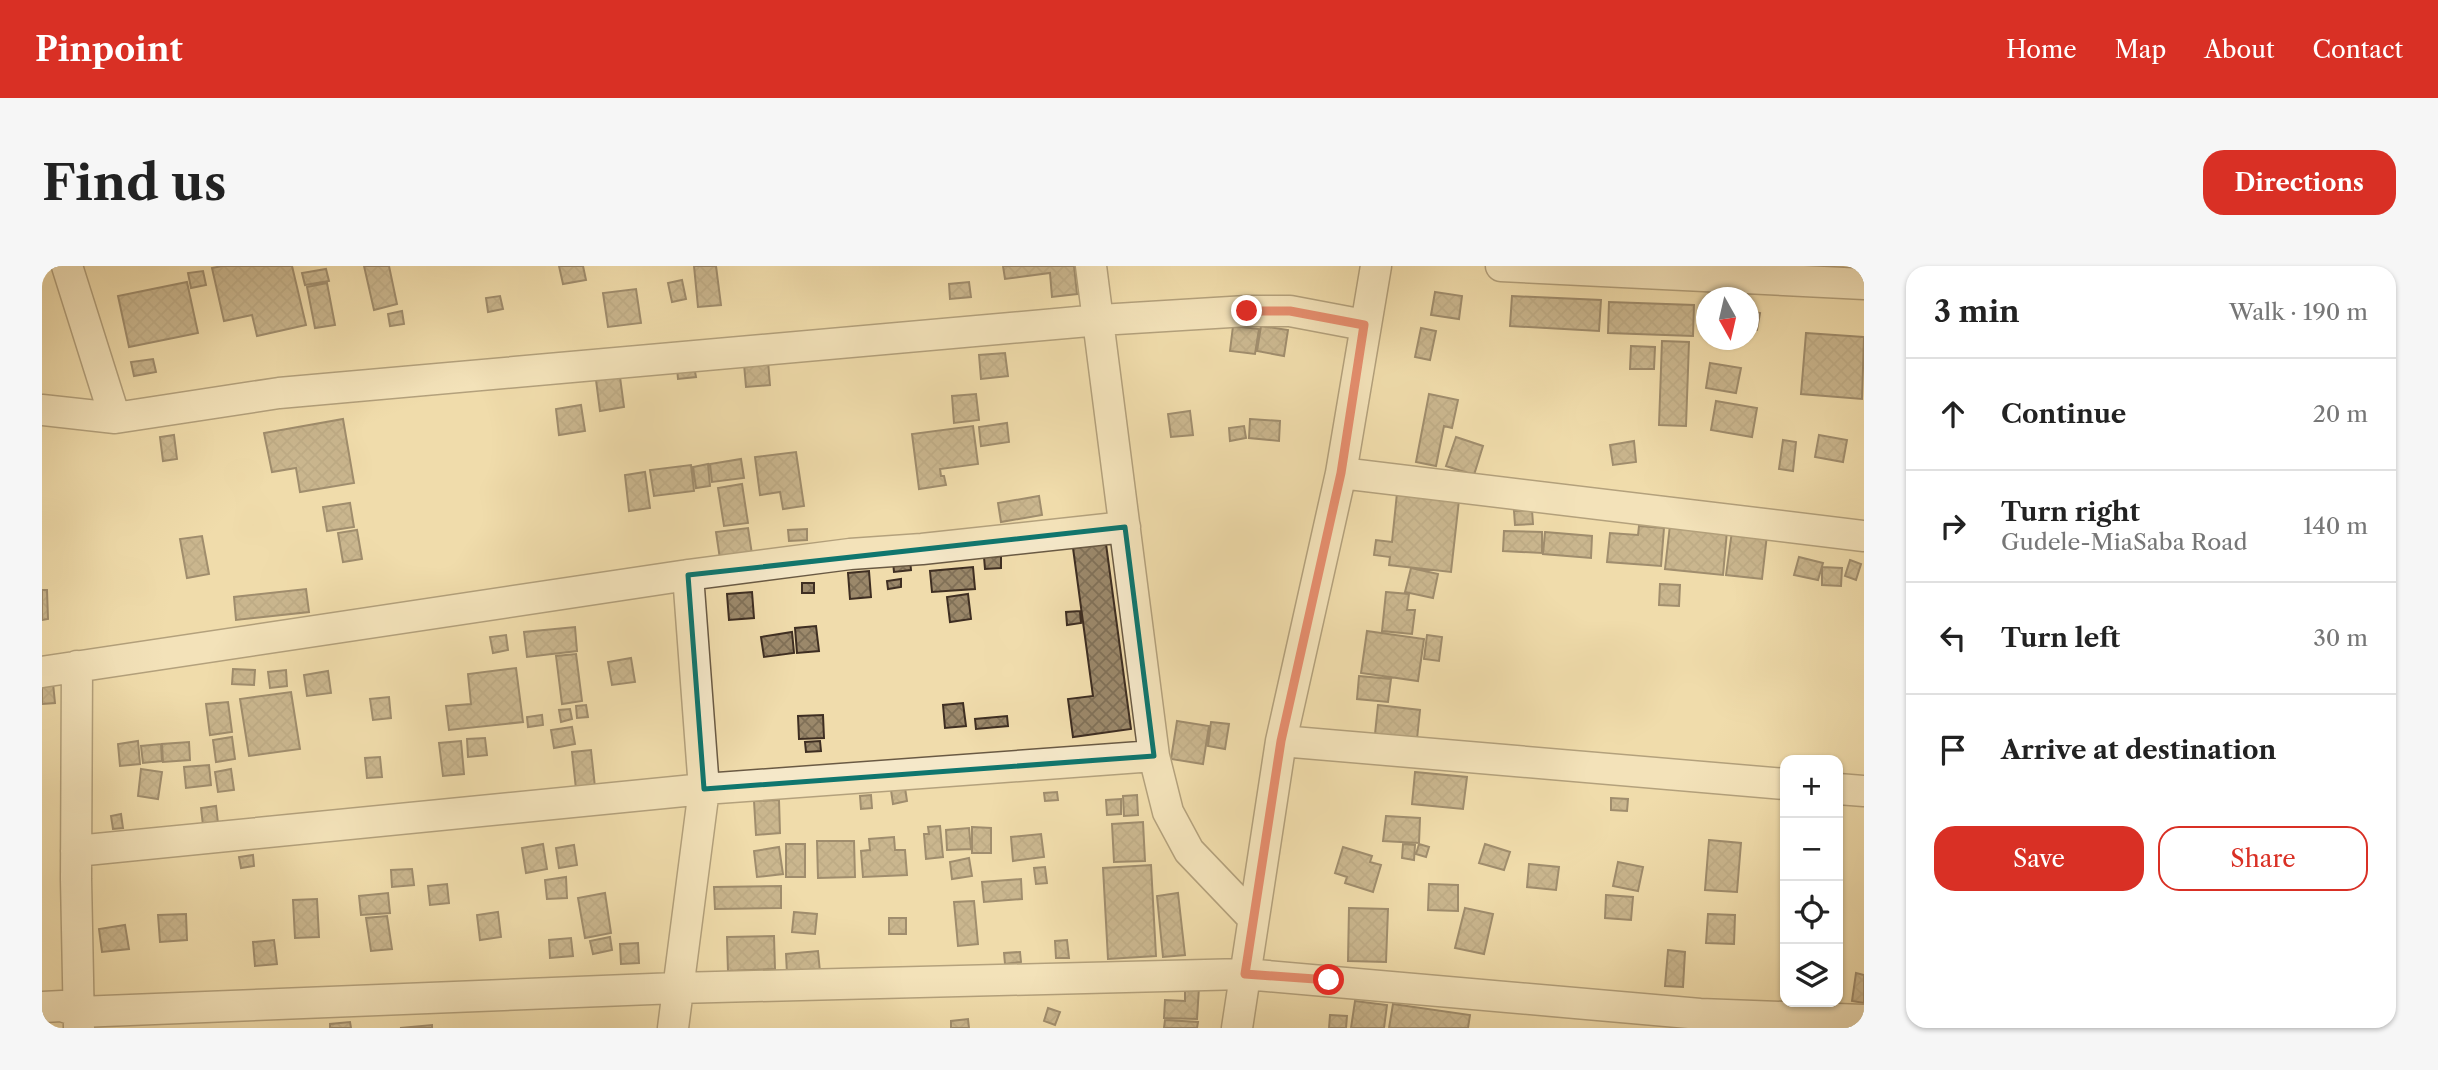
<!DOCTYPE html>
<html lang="en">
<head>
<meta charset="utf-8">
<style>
	:root { --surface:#fff; --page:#f6f6f6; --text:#222; --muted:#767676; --line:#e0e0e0; --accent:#d93025 }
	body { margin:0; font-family:"Libre Caslon Text",serif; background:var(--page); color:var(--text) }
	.controls { position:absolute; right:21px; bottom:21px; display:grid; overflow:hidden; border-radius:14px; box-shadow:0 2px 5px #0004 }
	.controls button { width:63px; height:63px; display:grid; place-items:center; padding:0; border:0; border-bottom:2px solid var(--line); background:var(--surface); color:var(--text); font:35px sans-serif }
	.compass { position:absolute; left:1654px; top:21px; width:63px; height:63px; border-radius:50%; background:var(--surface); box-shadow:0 2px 5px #0004; rotate:172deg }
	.stop { position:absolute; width:21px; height:21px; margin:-16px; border:5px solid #d93025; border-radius:50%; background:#fff }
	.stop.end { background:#d93025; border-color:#fff; box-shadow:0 2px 7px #0008 }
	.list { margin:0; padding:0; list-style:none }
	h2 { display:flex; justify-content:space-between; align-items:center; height:91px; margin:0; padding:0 28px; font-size:30px }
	h2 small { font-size:23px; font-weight:400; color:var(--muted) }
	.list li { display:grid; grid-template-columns:46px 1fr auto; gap:21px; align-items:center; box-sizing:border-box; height:112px; padding:0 28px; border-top:2px solid var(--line) }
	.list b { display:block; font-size:26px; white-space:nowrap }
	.list p { margin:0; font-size:23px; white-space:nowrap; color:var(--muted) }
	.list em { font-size:23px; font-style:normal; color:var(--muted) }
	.actions { display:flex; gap:14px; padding:21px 28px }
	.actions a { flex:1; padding:16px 0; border:2px solid var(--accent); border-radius:21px; text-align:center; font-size:24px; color:var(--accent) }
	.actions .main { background:var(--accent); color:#fff }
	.icon { flex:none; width:38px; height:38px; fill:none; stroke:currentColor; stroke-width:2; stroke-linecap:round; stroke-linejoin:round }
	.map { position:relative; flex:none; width:1822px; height:762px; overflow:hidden; border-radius:21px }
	header { display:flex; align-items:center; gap:42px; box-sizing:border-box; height:98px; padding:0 35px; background:var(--accent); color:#fff }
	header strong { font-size:33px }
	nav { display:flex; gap:38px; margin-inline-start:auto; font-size:24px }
	.intro { display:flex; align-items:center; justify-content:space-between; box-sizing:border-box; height:168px; padding:0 42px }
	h1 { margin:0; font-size:49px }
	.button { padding:18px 32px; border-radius:21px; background:var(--accent); color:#fff; font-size:24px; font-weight:700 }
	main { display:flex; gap:42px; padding:0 42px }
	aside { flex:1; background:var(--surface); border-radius:21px; box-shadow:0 2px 5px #0004 }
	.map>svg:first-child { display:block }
	.building { fill:url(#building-cross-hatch); stroke:#3e2e22; stroke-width:2 }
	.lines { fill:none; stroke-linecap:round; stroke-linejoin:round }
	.minor-casing { stroke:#6a5a44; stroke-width:33 }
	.minor { stroke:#f5e8c9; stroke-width:30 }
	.route { stroke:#d93025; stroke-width:9 }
	.marked { fill:none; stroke:#0f766e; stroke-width:5; stroke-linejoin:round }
</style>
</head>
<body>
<header>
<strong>Pinpoint</strong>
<nav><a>Home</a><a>Map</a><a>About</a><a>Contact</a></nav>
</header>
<div class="intro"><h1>Find us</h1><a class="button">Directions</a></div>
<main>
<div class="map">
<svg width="1822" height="762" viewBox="0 0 1822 762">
	<defs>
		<pattern id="building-cross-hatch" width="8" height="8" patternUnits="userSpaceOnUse" patternTransform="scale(1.75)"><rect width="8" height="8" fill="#9b886a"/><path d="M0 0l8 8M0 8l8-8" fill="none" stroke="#807057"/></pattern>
	</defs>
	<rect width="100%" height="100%" fill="#f0dcac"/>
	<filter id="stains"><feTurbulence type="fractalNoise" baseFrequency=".00286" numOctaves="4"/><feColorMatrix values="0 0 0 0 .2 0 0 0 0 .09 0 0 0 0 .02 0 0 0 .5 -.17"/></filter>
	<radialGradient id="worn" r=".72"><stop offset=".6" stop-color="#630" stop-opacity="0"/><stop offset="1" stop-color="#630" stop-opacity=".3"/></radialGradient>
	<!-- building -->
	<path class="building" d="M180 0H250L264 59 215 70 210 49 182 55 170 2Z
		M322 0H347L355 38 332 44Z
		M517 0H541L544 14 521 18Z
		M652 0H674L679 39 656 41Z
		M961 0H1032L1035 28 1010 31 1008 7 963 13Z
		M284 3 287 15 263 19 260 7Z
		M161 5 164 19 149 22 146 7Z
		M640 14 644 33 630 36 626 17Z
		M145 16 156 67 87 81 76 30Z
		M927 16 929 31 908 33 907 18Z
		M285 17 293 59 273 62 265 21Z
		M594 23 599 57 566 61 561 27Z
		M1393 26 1420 30 1417 53 1389 49Z
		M458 30 461 43 446 46 444 32Z
		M1470 30 1559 34 1557 65 1468 60Z
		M1567 36 1652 39 1651 70 1566 67Z
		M1662 39H1664V55L1661 54Z
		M360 45 362 58 348 60 346 48Z
		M1706 45 1718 47 1715 64 1706 63Z
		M1191 60 1217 63 1213 88 1188 85Z
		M1219 60 1246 64 1242 90 1215 85Z
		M1379 62 1394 65 1388 94 1373 91Z
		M1764 67 1822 71 1820 133 1759 128Z
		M1620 75 1647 76 1644 160 1617 159Z
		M1589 80 1613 81 1612 103H1588Z
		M963 87 966 110 939 113 937 89Z
		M111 93 114 106 92 110 89 96Z
		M726 95 728 119 704 121 702 98Z
		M1668 97 1699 102 1694 127 1664 122Z
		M652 100 654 111 636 113 635 102Z
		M578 111 582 141 558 145 554 114Z
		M934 128 937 154 912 157 910 130Z
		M1387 128 1416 134 1410 162 1402 160 1394 200 1374 196Z
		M1674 135 1715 142 1710 171 1669 164Z
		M539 139 543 165 517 169 514 143Z
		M1148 145 1151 169 1129 171 1126 148Z
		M301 153 312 217 258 226 254 202 230 206 222 167Z
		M1208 153 1238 155 1237 175 1207 172Z
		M965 157 967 176 939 180 937 161Z
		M931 160 936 198 898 203 899 210H902L904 219 877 223 870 168Z
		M1202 160 1204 172 1188 175 1187 162Z
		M132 169 135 193 121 195 118 171Z
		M1777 169 1805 174 1801 196 1773 191Z
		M1414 171 1441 180 1432 209 1404 200Z
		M1741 174 1754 176 1751 205 1737 203Z
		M1592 175 1594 196 1571 199 1568 179Z
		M754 186 762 240 741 243 738 226 718 229 713 191Z
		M699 193 702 212 670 216 668 198Z
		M666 198 668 220 654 222 651 201Z
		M649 199 652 225 612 230 608 204Z
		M603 206 608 242 587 245 583 209Z
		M700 218 706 257 682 260 676 222Z
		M1355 227 1417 234 1409 306 1347 299 1348 291 1332 289 1334 274 1350 276Z
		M997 230 1000 249 959 256 956 237Z
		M308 237 312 261 285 265 281 241Z
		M1490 244 1491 258 1473 259 1472 245Z
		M1628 259 1685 265 1681 309 1623 303Z
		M1597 260 1622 262 1619 300 1565 296 1568 267 1596 269Z
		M706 262 710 288 678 293 674 266Z
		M765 263V274L747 275 746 264Z
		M315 264 320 293 301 296 296 267Z
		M1462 265 1500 266V287L1461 285Z
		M1690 265 1725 269 1720 313 1684 309Z
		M1503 266 1550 270 1549 292 1501 288Z
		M160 270 167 308 145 312 138 273Z
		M1064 278 1089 463 1031 471 1026 433 1051 430 1031 282Z
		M959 290V302L943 303 942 291Z
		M1757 291 1781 297 1776 314 1752 309Z
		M868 294 869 304 852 306 851 296Z
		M1808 294 1819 298 1814 314 1803 310Z
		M931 301 933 323 890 326 888 305Z
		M1780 301 1800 302 1799 320 1780 319Z
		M1369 302 1396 308 1391 332 1363 326Z
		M827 305 829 331 808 333 806 307Z
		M859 313V321L846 323 845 315Z
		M760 317H772V327H760Z
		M1618 318 1638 319 1637 340 1617 339Z
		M264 323 267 346 194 354 192 331Z
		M0 324H5L6 353 0 354Z
		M710 326 712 352 687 354 685 328Z
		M1344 326 1367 328 1365 344H1373L1370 368 1340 365Z
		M926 328 929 353 908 356 905 331Z
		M1038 345 1039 357 1025 359 1024 346Z
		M774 360 777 385 755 387 753 362Z
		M533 361 535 385 485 391 482 366Z
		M1325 365 1382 373 1376 415 1319 407Z
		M750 366 752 387 722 391 719 371Z
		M464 369 466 384 451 387 448 371Z
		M1385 369 1400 371 1397 395 1382 393Z
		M534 388 540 435 520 438 514 390Z
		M589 392 593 416 570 419 566 396Z
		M474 402 481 456 407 464 404 440 429 438 426 408Z
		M191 403 213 404 212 419 190 418Z
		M244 404 245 420 228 422 226 406Z
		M286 405 289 427 265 430 262 409Z
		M1317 410 1349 413 1346 436 1315 433Z
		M11 417 13 437 0 438V418Z
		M249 426 258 483 207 490 198 433Z
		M347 431 349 452 331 454 328 433Z
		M186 436 190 466 168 469 164 438Z
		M921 437 924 460 903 462 901 439Z
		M544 439 546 451 535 452 534 440Z
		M1336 439 1378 444 1375 473 1333 468Z
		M528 443 530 453 519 456 517 444Z
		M500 449 501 459 486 461 485 451Z
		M781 449 782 472 757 473 756 450Z
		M965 450 966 460 934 463 933 453Z
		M1135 455 1167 460 1161 498 1129 493Z
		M1169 456 1187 458 1183 483 1166 480Z
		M530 461 533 478 512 482 509 464Z
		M190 471 193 493 174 496 171 474Z
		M443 472 445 489 426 491 425 473Z
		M96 475 98 498 78 500 76 478Z
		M419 475 422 508 401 510 397 477Z
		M778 475 779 485 764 486 763 476Z
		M147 476 148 494 121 496 120 478Z
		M119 478 120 495 101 497 99 480Z
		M549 484 553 521 534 523 530 486Z
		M338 491 340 511 325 512 323 492Z
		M167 499 169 519 144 522 142 501Z
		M99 503 120 506 116 533 96 530Z
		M189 503 192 524 176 526 173 506Z
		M1373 506 1425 511 1421 543 1370 538Z
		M862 515 865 535 851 538 848 517Z
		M1015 526 1016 534 1003 535 1002 527Z
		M829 529 830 542 819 543 818 530Z
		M1095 529 1096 549 1082 550 1081 530Z
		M1569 532 1586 533 1585 545 1569 544Z
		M1079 533V548L1065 549 1064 534Z
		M737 534 738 567 714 569 712 535Z
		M174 540 176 557 161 559 159 542Z
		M79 548 81 562 71 563 69 550Z
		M1344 550 1378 552 1377 577 1341 575Z
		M1101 556 1103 595 1072 596 1070 558Z
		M898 560 901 591 884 593 882 568H887L886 561Z
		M930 561 949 562V587H930Z
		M927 562 929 583 905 584 904 564Z
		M999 568 1002 591 971 595 969 571Z
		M852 571 853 584H863L865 609 821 611 819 585 828 584 827 573Z
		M1667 574 1699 577 1695 626 1663 624Z
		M775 575H812L813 611 776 612Z
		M501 578 505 603 484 607 480 582Z
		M744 578H763V611H744Z
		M1361 578 1373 579 1372 594 1360 592Z
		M1377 578 1387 581 1384 591 1374 588Z
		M1443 578 1468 586 1462 604 1437 597Z
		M532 579 535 599 517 602 514 582Z
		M737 581 741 608 715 611 712 585Z
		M1301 581 1330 590 1328 596 1339 599 1331 626 1303 617 1305 611 1293 607Z
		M211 589 212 600 199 602 197 591Z
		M927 592 930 610 910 613 908 596Z
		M1576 596 1601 601 1596 625 1571 620Z
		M1487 598 1517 601 1514 624 1485 621Z
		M1109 599 1114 690 1066 693 1061 602Z
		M1003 601 1005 617 994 618 992 602Z
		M370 603 372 619 350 621 349 604Z
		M524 611 525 632 505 633 503 614Z
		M979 613 980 633 942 636 940 616Z
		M405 618 407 637 388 639 386 620Z
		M1387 618 1416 619V645L1386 644Z
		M739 620V642L673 643 672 621Z
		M346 627 348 647 319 649 317 630Z
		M563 627 569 667 543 672 536 632Z
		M1136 627 1143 689 1121 691 1115 630Z
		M1564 629 1591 631 1589 654 1563 652Z
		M275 633 277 671 253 672 251 634Z
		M932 635 936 678 916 680 912 636Z
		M1307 642 1346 643 1344 696 1306 695Z
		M1423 642 1451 648 1442 688 1413 682Z
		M456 646 459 671 438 674 435 649Z
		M752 646 775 648 773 668 750 666Z
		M144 648 145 674 118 676 116 649Z
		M1666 648 1693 649 1692 678 1664 677Z
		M345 650 350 683 329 685 324 652Z
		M847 652H864V668H847Z
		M83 659 87 683 60 686 57 663Z
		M732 670 733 703 686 705 685 671Z
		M568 671 570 684 551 688 548 675Z
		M529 672 531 690 508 692 507 674Z
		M232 674 235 698 213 700 211 676Z
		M1025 674 1027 692H1014L1013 675Z
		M596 677 597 697 579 698 578 678Z
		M1626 684 1643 686 1641 721 1623 720Z
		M776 685 778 706 745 708 744 688Z
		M978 686 979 696 963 698 962 687Z
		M1814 707 1822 709V737L1810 735Z
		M1143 721H1157L1155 753 1122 752 1123 734 1143 735Z
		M1313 735 1345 739 1342 762H1309Z
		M1351 738 1428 749 1426 762H1347Z
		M1006 742 1018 746 1013 759 1002 755Z
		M1288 749 1305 750 1304 762H1287Z
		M926 753 927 762H909V755Z
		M1123 754 1156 756 1155 762H1122Z
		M308 756 309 762H288V758Z
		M390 759V762H358Z"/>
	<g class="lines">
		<defs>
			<path id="minor" d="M25 0 73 152
				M1049 0 1112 490 1126 546 1147 585 1211 652
				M1459 0 1822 18
				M0 144 73 152 237 127 1058 54 1205 45H1248L1322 59
				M1299 207 1822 270
				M35 400 34 613 37 762
				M0 406 646 309 808 288 880 283 1083 261
				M1239 475 1743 518
				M1796 523 1822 525
				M34 585 662 523 1112 490
				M0 741 20 740 37 746 635 722 1203 708 1658 748 1822 754
				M631 762 662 523 646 309
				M1195 762 1239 475 1299 207 1334 0"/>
		</defs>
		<!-- minor casing -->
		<use href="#minor" class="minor-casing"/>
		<!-- minor -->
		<use href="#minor" class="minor"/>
	</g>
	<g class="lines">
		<!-- route -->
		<path class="route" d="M1205 45H1248L1322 59 1299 207 1239 475 1203 708 1287 714"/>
	</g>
	<!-- marked area -->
	<path d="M0 0H1822V762H0ZM1083 261 1112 490 662 523 646 309Z" fill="#f0dcac" fill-opacity=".55" fill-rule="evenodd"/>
	<path class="marked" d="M1083 261 1112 490 662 523 646 309Z"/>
	<rect width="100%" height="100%" filter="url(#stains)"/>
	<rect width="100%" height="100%" fill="url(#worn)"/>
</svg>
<div class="controls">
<button>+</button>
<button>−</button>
<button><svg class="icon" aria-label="locate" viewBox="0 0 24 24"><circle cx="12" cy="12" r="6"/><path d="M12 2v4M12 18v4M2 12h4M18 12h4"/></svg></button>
<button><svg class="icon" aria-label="layers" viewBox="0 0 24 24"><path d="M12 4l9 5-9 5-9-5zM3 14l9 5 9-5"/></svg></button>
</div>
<svg class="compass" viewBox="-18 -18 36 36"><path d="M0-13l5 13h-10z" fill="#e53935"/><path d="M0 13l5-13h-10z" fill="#767676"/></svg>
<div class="stop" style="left:1287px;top:714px"></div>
<div class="stop end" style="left:1205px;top:45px"></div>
</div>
<aside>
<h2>3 min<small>Walk · 190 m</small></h2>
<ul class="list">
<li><svg class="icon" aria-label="ahead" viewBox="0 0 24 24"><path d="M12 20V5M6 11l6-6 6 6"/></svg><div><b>Continue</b></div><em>20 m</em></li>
<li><svg class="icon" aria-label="right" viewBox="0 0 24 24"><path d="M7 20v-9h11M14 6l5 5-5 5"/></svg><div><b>Turn right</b><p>Gudele-MiaSaba Road</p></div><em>140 m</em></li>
<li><svg class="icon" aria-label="left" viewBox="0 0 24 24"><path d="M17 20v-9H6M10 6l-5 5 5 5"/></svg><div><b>Turn left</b></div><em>30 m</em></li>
<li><svg class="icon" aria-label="arrive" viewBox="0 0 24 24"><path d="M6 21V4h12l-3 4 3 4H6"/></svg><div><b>Arrive at destination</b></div></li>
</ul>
<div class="actions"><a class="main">Save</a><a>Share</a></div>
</aside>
</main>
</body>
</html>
